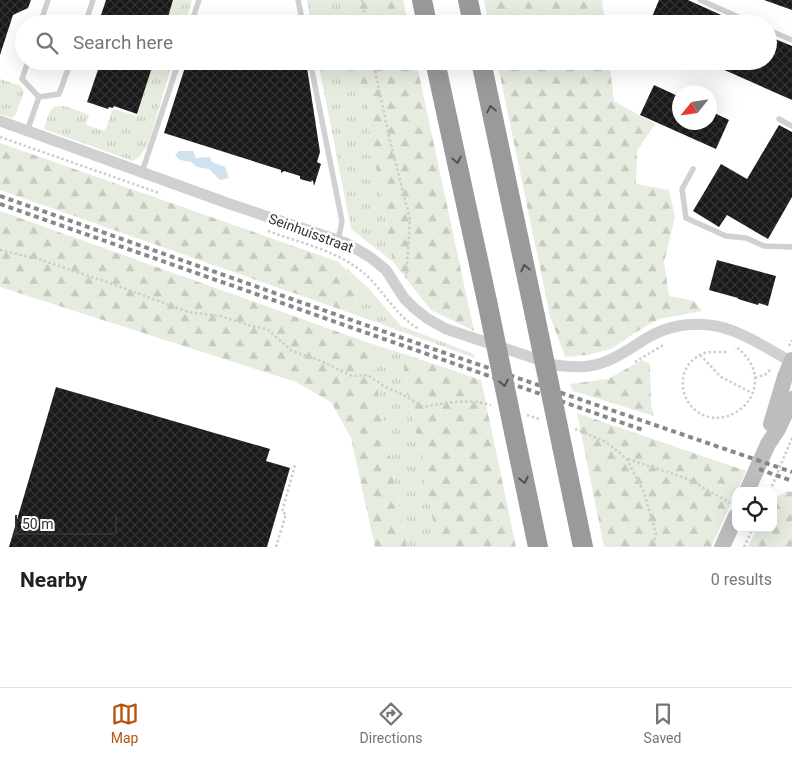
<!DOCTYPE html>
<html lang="en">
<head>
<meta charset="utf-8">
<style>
	:root { --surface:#fff; --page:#f2f2f2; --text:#222; --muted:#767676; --line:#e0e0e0; --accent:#b45309 }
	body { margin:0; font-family:Roboto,sans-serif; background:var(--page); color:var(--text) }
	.controls { position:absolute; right:15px; bottom:15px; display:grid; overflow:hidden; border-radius:10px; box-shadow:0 5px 20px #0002 }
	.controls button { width:45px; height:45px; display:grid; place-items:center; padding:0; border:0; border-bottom:1px solid var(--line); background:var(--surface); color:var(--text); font:25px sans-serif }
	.compass { position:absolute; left:672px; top:85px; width:45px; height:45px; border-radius:50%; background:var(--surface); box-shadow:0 5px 20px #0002; rotate:240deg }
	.scale { position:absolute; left:15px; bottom:12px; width:102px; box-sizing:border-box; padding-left:5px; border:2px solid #333; border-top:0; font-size:14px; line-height:18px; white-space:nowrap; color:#333; -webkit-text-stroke:4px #fff; paint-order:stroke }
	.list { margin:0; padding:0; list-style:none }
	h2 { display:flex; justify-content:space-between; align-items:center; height:65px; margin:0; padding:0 20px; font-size:21px }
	h2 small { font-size:16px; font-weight:400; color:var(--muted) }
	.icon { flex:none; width:28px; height:28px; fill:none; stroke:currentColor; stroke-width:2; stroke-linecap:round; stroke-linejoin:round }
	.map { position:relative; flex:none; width:792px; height:547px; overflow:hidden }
	.search { position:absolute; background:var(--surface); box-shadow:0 5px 20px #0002; left:15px; right:15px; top:15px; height:55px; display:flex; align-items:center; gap:12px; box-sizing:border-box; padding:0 18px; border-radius:28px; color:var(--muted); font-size:19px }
	.sheet { height:140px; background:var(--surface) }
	nav { display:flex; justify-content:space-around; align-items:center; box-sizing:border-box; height:70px; border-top:1px solid var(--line); background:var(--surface); font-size:14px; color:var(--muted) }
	nav a { display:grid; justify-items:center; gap:2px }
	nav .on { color:var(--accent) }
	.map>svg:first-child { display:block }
	.grass { fill:url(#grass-tufts) }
	.forest { fill:url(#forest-firs) }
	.water { fill:#cfe2ee }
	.building { fill:url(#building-cross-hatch) }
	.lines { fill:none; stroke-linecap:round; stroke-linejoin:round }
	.path { stroke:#cdcdcd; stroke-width:2.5; stroke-dasharray:2.5 2.5; stroke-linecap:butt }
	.lane { stroke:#d0d0d0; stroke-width:5.5 }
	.street { stroke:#d0d0d0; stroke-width:11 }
	.secondary { stroke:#bdbdbd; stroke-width:16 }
	.highway { stroke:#9a9a9a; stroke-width:20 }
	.rail { stroke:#888; stroke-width:4; stroke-dasharray:5 4; stroke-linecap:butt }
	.highway-bridge { stroke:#9a9a9a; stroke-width:20 }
	.oneway { stroke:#525252 }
	.labels { text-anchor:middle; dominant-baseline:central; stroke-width:5; stroke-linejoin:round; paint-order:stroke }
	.street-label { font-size:14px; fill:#333; stroke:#fff }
</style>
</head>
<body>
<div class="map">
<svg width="792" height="547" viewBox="0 0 792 547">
	<defs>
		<pattern id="grass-tufts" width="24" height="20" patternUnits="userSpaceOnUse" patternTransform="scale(1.25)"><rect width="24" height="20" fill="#e6ecdf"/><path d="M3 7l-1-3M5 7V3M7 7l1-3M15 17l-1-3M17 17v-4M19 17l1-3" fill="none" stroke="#c6cbc0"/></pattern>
		<pattern id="forest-firs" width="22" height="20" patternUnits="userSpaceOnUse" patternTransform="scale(1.25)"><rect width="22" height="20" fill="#e6ecdf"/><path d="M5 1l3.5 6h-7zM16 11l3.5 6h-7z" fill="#c6cbc0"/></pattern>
		<pattern id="building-cross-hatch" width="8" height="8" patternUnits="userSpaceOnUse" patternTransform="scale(1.25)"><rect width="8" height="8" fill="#1a1a1a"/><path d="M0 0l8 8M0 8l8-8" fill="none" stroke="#333"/></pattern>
	</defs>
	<rect width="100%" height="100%" fill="#fff"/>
	<!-- grass -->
	<path class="grass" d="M174 0H192L185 24H166Z
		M307 0H345L350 24H311Z
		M154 61H173L148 145 139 157 133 161 44 129C46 124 47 115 51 110 58 100 80 112 89 115L86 125 105 131 112 111 114 109 137 116Z
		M318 61H357L393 262 351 229Z
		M0 79 21 86 24 92 15 116 12 118 0 114Z
		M344 267 351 272 369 289 401 326 474 354 475 358 356 315 357 284Z
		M369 343 401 353 438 547H407Z"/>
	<!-- forest -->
	<path class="forest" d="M345 0H403L408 24H350Z
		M484 0H602L605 24H489Z
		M357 61H416L474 331 431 310 393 262Z
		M497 61H609L614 101 655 124 637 151 636 184 669 190 675 217 664 262 669 296 694 301 702 311 659 319 636 332 611 349 587 355 565 357 550 316Z
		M0 143 339 262 357 284 356 315 0 190Z
		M0 211 369 343 407 547H375L351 438 331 402 296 382 0 287Z
		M401 353 481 380 516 547H438Z
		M642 360 650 364 651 405 654 416 573 391 570 384 608 379Z
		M577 413 746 471 737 491H736V493L711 547H604Z
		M787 491 792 492V547H748L757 528H773V499Z"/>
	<!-- water -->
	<path class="water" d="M179 151H193L196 158 210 157 212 162 225 167 229 178 220 180 209 169 197 167 191 162 180 160 175 155Z"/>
	<!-- building -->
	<path class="building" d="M0 0H31L28 8 13 15 0 55Z
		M106 0H173L166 24H100L101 22 99 21Z
		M659 0H688L741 24H649Z
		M764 0H792V10Z
		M768 36 792 46V100L704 61H768Z
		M101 61H154L137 114 114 106 113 108 109 107 108 109 87 102Z
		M187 61H306L320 152 317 162 321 164 314 186 313 181 312 180 311 182 300 179V176L284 171 281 173V170L164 133Z
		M654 85 680 97V122H710V111L729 120 716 149 640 115Z
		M779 125 792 132V197L768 239 727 215 719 227 693 211 721 164 747 179Z
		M717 260 776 276 768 306 759 303 758 305 738 299V298L709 290Z
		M56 387 270 449 266 461 290 468 267 547H9Z"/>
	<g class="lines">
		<!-- path -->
		<path class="path" d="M362 0 366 24
			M373 61 390 141 410 219 406 278
			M0 137 159 193
			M268 231C303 244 345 252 371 280 388 298 397 316 419 329
			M0 250 38 259 107 282 188 312 220 316 252 326 267 329 292 351 319 360 352 376 368 375 385 387 402 394 423 407C446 403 469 398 491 405
			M789 346 792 340
			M726 352C718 352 707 351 700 355 672 370 680 410 709 417 731 422 754 404 755 382 756 367 746 354 735 346
			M700 355 721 377 752 393
			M635 362 665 344
			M755 378 766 374 772 368
			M527 415 539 419
			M575 429 606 442 626 458 644 492 656 534 653 547
			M628 459 688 479 730 503
			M770 491 792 438
			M276 547 286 514 282 512 295 465
			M744 547 753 528"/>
		<!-- lane -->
		<path class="lane" d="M298 0 303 24
			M700 0 754 24
			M40 24 48 0
			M85 24 93 0
			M191 24 199 0
			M768 30 792 40
			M28 61 22 79 39 97
			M310 61 342 221 338 241
			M779 119 792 126
			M27 131 39 97 59 94 71 61
			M693 169 682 189 686 218 726 236 746 238 764 246 792 247
			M142 172 179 61"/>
		<!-- street -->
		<path class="street" d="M0 121 227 203 346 243 370 257 386 270 404 298 414 308 428 319 446 329 555 365C566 366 577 368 589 366 611 363 629 349 647 338 665 327 688 322 709 325 736 327 768 349 792 362"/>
		<!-- secondary -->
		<path class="secondary" d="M771 424 785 377 792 360
			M747 491 768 444 778 429 792 399
			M722 547 736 516"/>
		<!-- highway -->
		<path class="highway" d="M422 0 427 24
			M468 0 473 24
			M435 61 487 301
			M481 61 535 316
			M514 432 538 547
			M562 446 583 547"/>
		<!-- rail -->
		<path class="rail" d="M0 196 442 352 792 472
			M0 204 643 430
			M759 469 792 481"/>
		<!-- highway-bridge -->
		<path class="highway-bridge" d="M487 301 514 432
			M535 316 562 446"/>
	</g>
	<!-- one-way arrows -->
	<defs><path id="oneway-chevron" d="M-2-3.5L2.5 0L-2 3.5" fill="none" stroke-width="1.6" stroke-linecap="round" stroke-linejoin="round" transform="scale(1.25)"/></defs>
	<g class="oneway">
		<use href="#oneway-chevron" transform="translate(491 109) rotate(-102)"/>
		<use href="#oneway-chevron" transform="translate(457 160) rotate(78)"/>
		<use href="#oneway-chevron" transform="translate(525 268) rotate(-102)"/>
		<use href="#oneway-chevron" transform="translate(504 383) rotate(78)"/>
		<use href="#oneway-chevron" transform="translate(524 480) rotate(78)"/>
	</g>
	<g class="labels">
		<!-- street labels -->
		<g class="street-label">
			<text transform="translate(311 233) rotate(20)">Seinhuisstraat</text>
		</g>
	</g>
</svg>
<div class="controls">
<button><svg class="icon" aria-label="locate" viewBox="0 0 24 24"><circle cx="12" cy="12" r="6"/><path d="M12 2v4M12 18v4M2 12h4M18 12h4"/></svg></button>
</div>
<svg class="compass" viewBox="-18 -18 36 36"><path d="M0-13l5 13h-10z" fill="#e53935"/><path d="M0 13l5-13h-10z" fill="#767676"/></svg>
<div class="scale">50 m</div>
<div class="search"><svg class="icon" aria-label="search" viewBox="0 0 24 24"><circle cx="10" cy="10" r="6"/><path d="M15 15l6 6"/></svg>Search here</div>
</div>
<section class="sheet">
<h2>Nearby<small>0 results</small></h2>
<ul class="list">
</ul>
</section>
<nav>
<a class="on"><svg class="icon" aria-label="map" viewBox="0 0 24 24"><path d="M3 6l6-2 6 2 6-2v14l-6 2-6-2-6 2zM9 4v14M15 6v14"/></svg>Map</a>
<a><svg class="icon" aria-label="directions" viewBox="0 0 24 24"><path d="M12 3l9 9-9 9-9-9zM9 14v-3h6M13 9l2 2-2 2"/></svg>Directions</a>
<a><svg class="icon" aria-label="saved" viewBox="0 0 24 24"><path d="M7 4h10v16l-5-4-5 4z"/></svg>Saved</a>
</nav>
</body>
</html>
